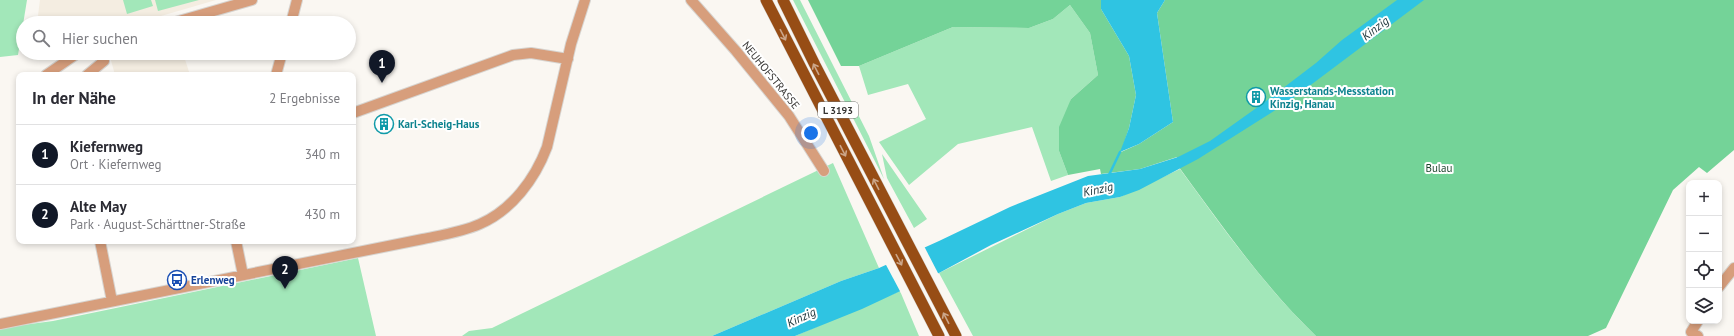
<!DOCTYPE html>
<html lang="de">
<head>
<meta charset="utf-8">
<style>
	:root { --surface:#fff; --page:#f2f2f3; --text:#2b2b33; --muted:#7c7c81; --line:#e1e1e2; --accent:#111827 }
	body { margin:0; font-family:"PT Sans",sans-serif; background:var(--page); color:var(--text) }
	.controls { position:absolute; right:12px; bottom:12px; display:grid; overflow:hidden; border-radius:8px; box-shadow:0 2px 6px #0003 }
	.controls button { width:36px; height:36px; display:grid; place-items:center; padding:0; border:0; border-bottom:1px solid var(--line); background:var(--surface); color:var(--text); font:20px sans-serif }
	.you { position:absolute; left:811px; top:133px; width:14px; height:14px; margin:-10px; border:3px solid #fff; border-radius:50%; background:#1a73e8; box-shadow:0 0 0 6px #1a73e833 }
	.badge { display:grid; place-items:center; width:26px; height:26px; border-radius:50%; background:var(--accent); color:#fff; font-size:13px; font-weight:700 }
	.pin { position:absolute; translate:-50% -33px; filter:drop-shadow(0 1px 2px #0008) }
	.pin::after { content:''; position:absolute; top:21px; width:14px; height:12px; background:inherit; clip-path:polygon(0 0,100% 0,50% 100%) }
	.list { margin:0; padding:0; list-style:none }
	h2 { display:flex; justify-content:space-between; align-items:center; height:52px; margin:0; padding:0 16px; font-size:17px }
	h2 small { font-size:13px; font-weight:400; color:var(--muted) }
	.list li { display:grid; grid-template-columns:26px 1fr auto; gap:12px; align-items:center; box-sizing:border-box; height:60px; padding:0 16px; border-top:1px solid var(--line) }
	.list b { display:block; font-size:15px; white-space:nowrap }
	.list p { margin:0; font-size:13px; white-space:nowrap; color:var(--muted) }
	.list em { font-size:13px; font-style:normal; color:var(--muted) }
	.icon { flex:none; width:22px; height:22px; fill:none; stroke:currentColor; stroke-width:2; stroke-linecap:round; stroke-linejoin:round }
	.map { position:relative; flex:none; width:1734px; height:336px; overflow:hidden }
	.search { position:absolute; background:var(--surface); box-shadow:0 2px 6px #0003; left:16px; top:16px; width:340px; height:44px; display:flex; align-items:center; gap:10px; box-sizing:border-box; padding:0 14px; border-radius:22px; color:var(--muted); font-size:15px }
	.panel { position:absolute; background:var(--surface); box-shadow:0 2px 6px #0003; left:16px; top:72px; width:340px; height:172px; border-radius:8px }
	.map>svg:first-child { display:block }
	.built { fill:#f4ede1 }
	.green { fill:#a2e7b9 }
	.forest { fill:#74d398 }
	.water { fill:#2fc4e2 }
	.pier { fill:#faf7f2 }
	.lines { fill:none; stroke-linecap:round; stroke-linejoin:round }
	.stream { stroke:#2fc4e2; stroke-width:2.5 }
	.minor-casing { stroke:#d7d4d0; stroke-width:12 }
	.trunk-casing { stroke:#d7d4d0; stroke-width:12 }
	.minor { stroke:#d79e7c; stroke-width:10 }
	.trunk { stroke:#974d15; stroke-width:11 }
	.oneway { stroke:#cba68a }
	.labels { text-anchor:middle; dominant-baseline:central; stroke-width:4; stroke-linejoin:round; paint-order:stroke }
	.shield { fill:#fff; stroke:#727270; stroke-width:1 }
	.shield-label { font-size:10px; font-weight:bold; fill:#363533 }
	.street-label { font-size:11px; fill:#363533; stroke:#fff }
	.culture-label { font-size:11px; font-weight:bold; fill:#0d838f; stroke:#fff; text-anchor:start }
	.park-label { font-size:11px; fill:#1e462e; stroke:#fff }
	.transit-label { font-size:11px; font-weight:bold; fill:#164399; stroke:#fff; text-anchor:start }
	.water-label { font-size:12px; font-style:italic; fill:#21383e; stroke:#fff }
</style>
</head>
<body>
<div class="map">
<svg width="1734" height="336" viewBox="0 0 1734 336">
	<rect width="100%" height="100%" fill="#faf7f2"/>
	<!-- built -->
	<path class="built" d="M40 0H216L137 23H37Z
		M109 53H183L190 75H115Z"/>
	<!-- green -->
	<path class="green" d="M0 0H27L18 55 0 57Z
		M123 0H151L153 6 127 14Z
		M155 0H199L158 11Z
		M793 0H800L869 136 884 179Z
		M1070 5 1090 33 1098 75 1071 99 1059 151 1068 175 1051 181 1032 127 958 144 909 185 879 142 926 119 908 84 868 95 859 66 953 27 1029 28 1053 19Z
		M882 154 927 219 914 228 887 178Z
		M833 163 879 268 841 281 712 336H462L469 331 492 328Z
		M1180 169C1223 228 1264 286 1316 336H973L939 273 1058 214 1086 203 1120 197Z
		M358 258 376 336H0V328L53 321Z
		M900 291 919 336H795Z"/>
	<!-- forest -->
	<path class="forest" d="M808 0H1101V9L1129 56 1136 95 1129 128 1121 152 1139 144 1173 122 1157 13 1165 0H1734V150L1707 173 1699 167 1673 190 1606 328 1588 336H1316C1262 284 1220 223 1176 163L1177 157 1140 169 1101 174 1100 169 1068 175 1059 151V127L1071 99 1098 75 1090 33 1070 5 1053 19 1029 28 953 27 859 66H841Z"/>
	<!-- water -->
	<path class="water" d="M1101 0H1165L1157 13 1173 122 1139 144 1120 152 1129 128 1136 95 1129 56 1101 9Z
		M1397 0H1424L1288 102 1198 159 1139 190 1120 197 1086 203 1058 214 991 245 939 273 862 309 795 336H712L841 281 879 268 939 241 1010 207 1088 176 1140 169 1178 157 1210 141 1262 104 1316 63 1342 40Z"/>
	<!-- pier -->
	<path class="pier" d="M924 246 939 275 901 293 885 263Z"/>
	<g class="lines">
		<!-- stream -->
		<path class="stream" d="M1109 175 1120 152"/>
		<defs>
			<path id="minor" d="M691 0 736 51 789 116 824 171
				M172 23 252 0
				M291 23 297 0
				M46 75 78 53
				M87 75 104 61 102 53
				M276 75 282 53
				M353 113 513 55 531 53 568 59
				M100 241 112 301
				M236 241 243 275
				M1719 287 1734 268
				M0 324 423 239C442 235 462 232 480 224 512 210 535 179 547 147L571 44 585 0
				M1698 336 1691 332 1698 321"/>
			<path id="trunk" d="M766 0 939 336
				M783 0 815 65 956 336"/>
		</defs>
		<!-- minor casing -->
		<use href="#minor" class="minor-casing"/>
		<!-- trunk casing -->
		<use href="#trunk" class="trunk-casing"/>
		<!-- minor -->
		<use href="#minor" class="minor"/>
		<!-- trunk -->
		<use href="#trunk" class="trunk"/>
	</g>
	<!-- one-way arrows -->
	<defs><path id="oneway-shaft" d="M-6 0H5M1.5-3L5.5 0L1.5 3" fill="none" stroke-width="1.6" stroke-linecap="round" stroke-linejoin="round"/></defs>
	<g class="oneway">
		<use href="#oneway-shaft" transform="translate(783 35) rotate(63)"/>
		<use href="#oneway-shaft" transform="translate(816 69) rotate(-117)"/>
		<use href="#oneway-shaft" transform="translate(843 151) rotate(63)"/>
		<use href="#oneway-shaft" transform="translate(876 184) rotate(-117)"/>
		<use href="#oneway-shaft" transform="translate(899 260) rotate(62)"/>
		<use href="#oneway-shaft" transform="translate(946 318) rotate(-117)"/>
	</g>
	<!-- icons -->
	<defs>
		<symbol id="building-ring" viewBox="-11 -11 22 22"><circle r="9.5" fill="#fff" stroke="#0f9aa8" stroke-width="1.5"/><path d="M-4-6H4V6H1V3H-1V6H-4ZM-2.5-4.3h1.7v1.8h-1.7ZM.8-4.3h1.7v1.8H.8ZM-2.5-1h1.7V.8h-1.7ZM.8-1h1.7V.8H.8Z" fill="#0f9aa8"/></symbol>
		<symbol id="bus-ring" viewBox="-11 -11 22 22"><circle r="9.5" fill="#fff" stroke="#1a4fb4" stroke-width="1.5"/><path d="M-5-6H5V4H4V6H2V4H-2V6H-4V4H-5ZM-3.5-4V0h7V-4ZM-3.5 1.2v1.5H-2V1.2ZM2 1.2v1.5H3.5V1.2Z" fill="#1a4fb4"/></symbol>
	</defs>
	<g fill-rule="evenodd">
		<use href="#building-ring" x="1245" y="86" width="22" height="22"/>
		<use href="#building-ring" x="373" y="113" width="22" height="22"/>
		<use href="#bus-ring" x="166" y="269" width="22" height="22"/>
	</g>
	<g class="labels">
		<!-- shield labels -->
		<rect class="shield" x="818" y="102" width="40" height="16" rx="3"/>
		<g class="shield-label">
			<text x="838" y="110">L 3193</text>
		</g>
		<!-- street labels -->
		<g class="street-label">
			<text transform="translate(771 75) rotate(51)">NEUHOFSTRASSE</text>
		</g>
		<!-- culture labels -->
		<g class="culture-label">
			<text x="1270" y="91">Wasserstands-Messstation<tspan x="1270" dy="13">Kinzig, Hanau</tspan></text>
			<text x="398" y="124">Karl-Scheig-Haus</text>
		</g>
		<!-- park labels -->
		<g class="park-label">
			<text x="1439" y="168">Bulau</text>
		</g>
		<!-- transit labels -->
		<g class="transit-label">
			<text x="191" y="280">Erlenweg</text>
		</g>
		<!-- water labels -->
		<g class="water-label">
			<text transform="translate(1375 28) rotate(-38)">Kinzig</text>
			<text transform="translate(1098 189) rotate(-12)">Kinzig</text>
			<text transform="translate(801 317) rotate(-25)">Kinzig</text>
		</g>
	</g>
</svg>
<div class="controls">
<button>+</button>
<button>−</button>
<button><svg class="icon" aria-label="locate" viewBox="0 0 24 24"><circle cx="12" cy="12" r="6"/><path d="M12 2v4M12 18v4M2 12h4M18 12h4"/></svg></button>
<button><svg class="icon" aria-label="layers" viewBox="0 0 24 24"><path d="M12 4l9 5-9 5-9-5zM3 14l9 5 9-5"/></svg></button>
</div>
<div class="you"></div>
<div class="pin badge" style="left:382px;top:83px">1</div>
<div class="pin badge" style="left:285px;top:289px">2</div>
<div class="search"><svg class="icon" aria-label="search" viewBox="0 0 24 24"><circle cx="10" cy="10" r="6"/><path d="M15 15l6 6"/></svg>Hier suchen</div>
<section class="panel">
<h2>In der Nähe<small>2 Ergebnisse</small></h2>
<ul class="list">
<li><span class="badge">1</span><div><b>Kiefernweg</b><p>Ort · Kiefernweg</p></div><em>340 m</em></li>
<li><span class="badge">2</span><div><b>Alte May</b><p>Park · August-Schärttner-Straße</p></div><em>430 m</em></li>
</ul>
</section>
</div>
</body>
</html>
